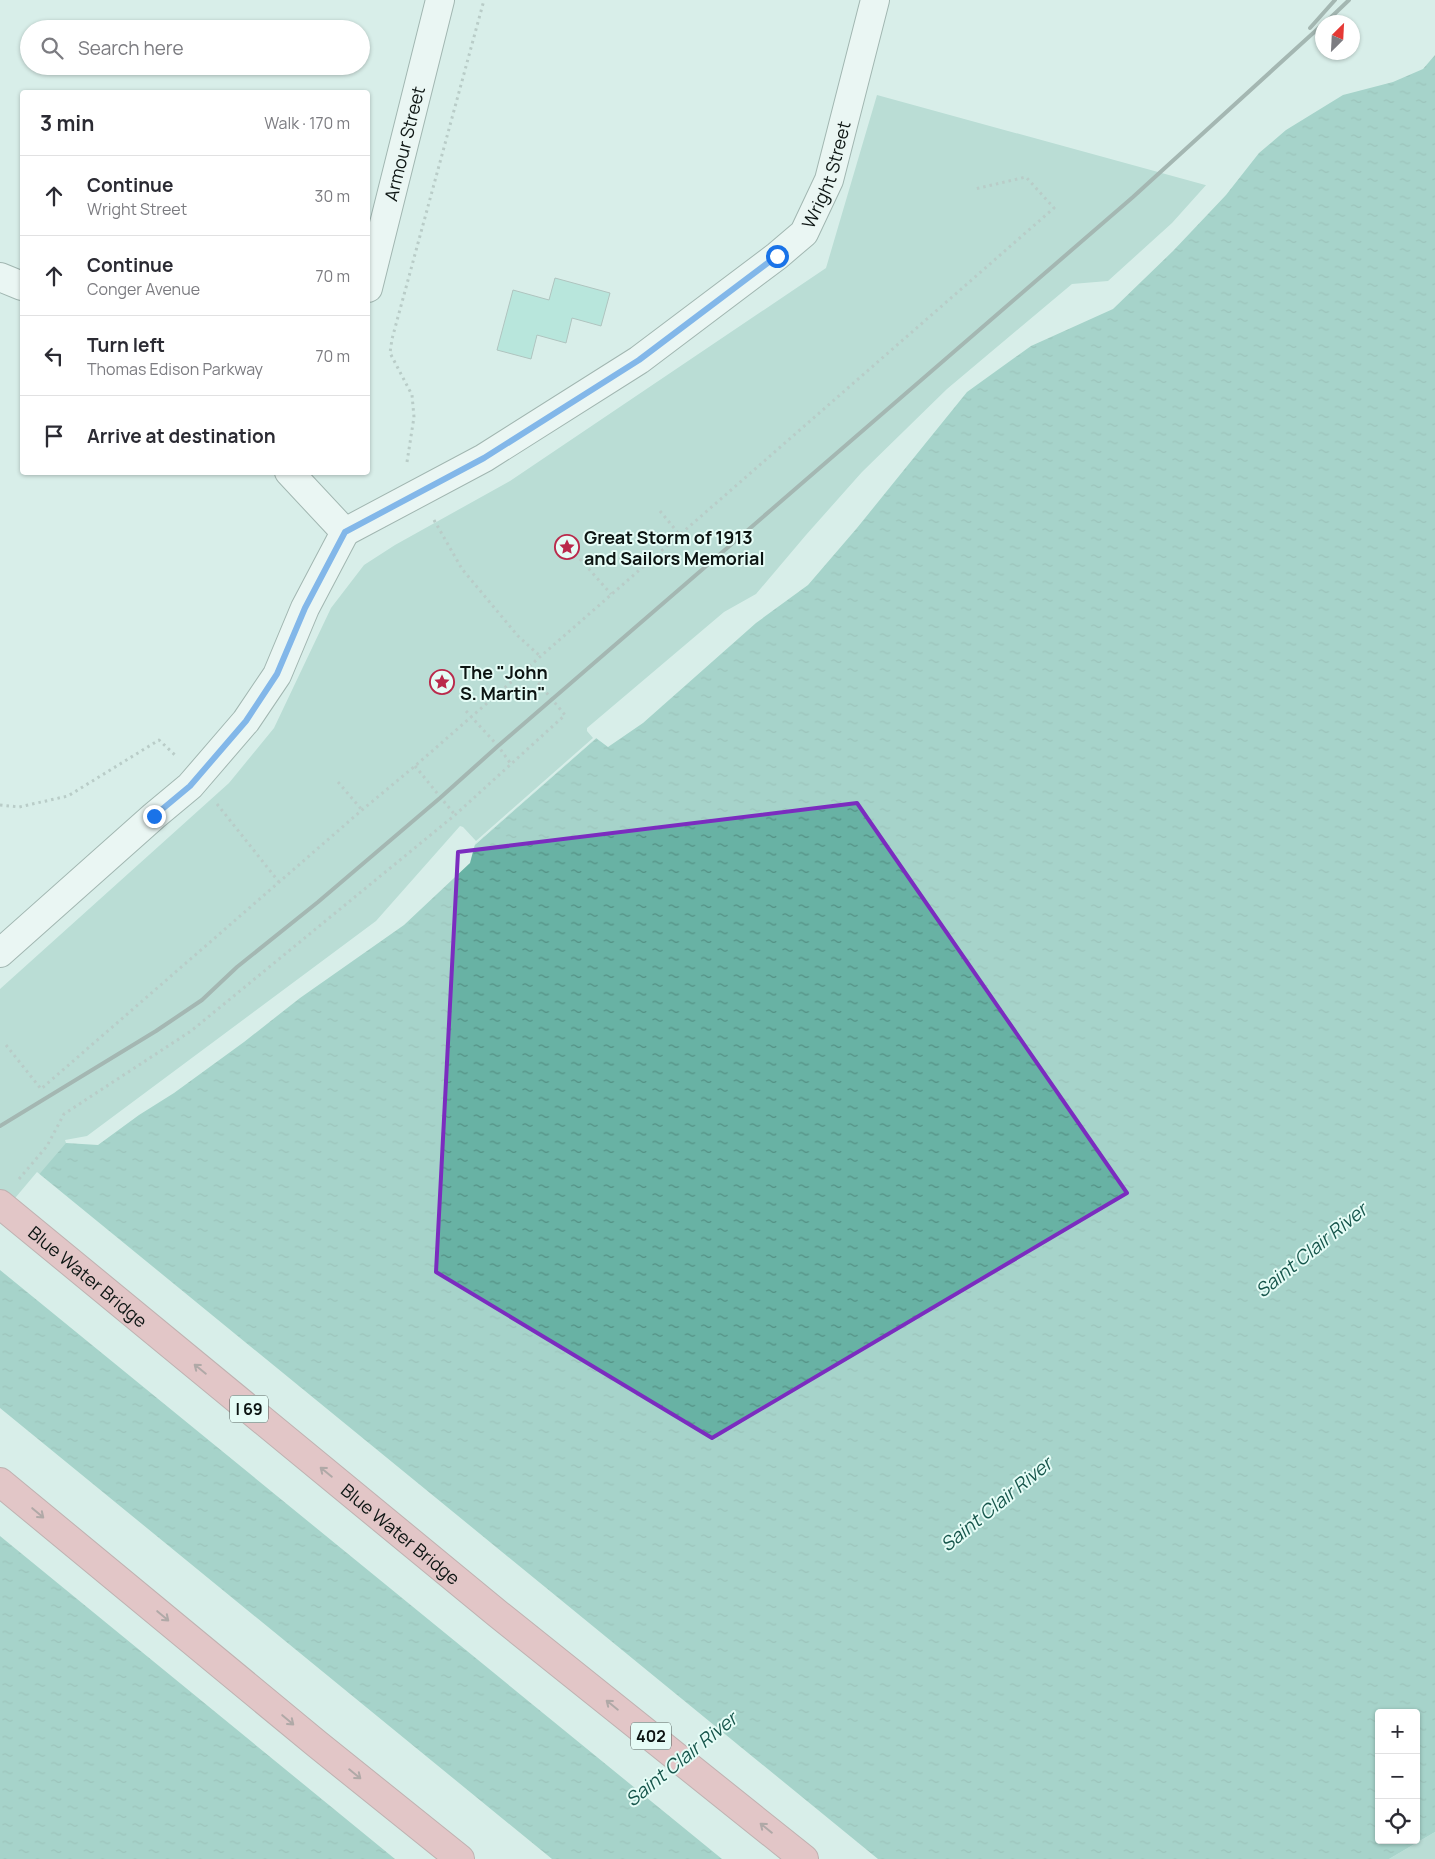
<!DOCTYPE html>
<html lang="en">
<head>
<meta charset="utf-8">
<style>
	:root { --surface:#fff; --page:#f2f2f3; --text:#2b2b33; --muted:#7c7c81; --line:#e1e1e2 }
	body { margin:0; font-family:Manrope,sans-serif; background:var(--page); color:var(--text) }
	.controls { position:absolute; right:15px; bottom:15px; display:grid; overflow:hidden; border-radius:5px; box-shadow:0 1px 4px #0004 }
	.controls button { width:45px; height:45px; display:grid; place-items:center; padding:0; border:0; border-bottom:1px solid var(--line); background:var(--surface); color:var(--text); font:25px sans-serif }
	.compass { position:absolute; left:1315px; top:15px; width:45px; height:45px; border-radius:50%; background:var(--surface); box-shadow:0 1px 4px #0004; rotate:24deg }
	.stop { position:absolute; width:15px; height:15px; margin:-11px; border:4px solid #1a73e8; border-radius:50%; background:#fff }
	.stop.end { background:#1a73e8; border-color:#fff; box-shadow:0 1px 5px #0008 }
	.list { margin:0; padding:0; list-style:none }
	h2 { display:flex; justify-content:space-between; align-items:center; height:65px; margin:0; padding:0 20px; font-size:21px }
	h2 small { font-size:16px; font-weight:400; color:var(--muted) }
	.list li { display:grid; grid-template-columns:32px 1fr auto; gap:15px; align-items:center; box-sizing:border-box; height:80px; padding:0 20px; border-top:1px solid var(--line) }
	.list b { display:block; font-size:19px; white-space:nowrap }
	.list p { margin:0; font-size:16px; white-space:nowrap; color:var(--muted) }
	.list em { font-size:16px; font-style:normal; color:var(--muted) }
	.icon { flex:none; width:28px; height:28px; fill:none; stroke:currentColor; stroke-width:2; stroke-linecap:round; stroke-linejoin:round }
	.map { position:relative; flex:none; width:1435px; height:1859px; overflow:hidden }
	.search { position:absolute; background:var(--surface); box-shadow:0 1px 4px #0004; left:20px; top:20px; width:350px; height:55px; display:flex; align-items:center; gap:12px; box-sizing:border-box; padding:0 18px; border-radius:28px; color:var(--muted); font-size:19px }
	.panel { position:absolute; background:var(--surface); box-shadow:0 1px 4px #0004; left:20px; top:90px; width:350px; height:385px; border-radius:5px }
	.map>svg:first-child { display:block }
	.green { fill:#94c8bd }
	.water { fill:url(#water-ripples); fill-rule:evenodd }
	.pier { fill:#d8eee9 }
	.building { fill:#91dccc; stroke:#7c908c }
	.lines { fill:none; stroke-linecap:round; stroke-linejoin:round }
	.minor-casing { stroke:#5e726d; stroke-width:30 }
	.tertiary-casing { stroke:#5e726d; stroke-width:30 }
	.motorway-casing { stroke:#9f686d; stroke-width:30 }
	.path { stroke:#92a39f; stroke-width:3; stroke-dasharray:2.5 4; stroke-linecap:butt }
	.minor { stroke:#fff; stroke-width:28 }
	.tertiary { stroke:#fff; stroke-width:28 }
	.motorway { stroke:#ee949d; stroke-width:28 }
	.rail { stroke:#65736f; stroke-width:4 }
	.oneway { stroke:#7e5458 }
	.route { stroke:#1a73e8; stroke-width:6 }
	.marked { fill:none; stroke:#7b2cbf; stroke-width:4; stroke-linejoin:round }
	.labels { text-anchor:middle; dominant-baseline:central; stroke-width:4; stroke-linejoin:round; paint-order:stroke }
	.shield { fill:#e5fcf6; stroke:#4e5a57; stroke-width:1 }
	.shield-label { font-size:16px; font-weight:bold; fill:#0d1513 }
	.street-label { font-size:18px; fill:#0d1513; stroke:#e5fcf6 }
	.poi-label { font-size:18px; font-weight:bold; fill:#0d1513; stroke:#e5fcf6; text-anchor:start }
	.water-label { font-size:19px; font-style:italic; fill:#17564c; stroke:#e5fcf6 }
</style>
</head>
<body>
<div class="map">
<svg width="1435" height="1859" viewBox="0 0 1435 1859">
	<defs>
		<pattern id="water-ripples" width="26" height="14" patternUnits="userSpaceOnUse" patternTransform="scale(1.25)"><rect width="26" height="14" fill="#68b2a4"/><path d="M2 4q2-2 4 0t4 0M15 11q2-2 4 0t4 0" fill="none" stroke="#549084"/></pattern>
	</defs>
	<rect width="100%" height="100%" fill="#d8eee9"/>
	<!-- green -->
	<path class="green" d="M877 95 1209 186 1174 225 758 596 475 844 0 1220V989L229 783 274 728 331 608 364 565 395 545 510 481 826 268Z
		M1435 1832V1859H1389Z"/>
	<!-- water -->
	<path class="water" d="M1435 0V1832L1389 1859H0V1220L66 1143 88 1138 377 923 476 844 758 596 948 391 1109 283 1174 225 1282 114 1350 68ZM1379 1713H1416V1840H1379Z"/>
	<!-- pier -->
	<path class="pier" d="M1408 0H1435V55L1423 69 1393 82 1343 95 1286 130 1259 153 1226 195 1173 251 1113 309 1031 346 967 392 857 528 808 585 756 623 643 723 608 747 596 738 475 844 470 863 404 925 300 998 244 1042 174 1093 139 1115 98 1145 66 1143 65 1140 87 1136 376 921 460 826 463 827 476 841 593 738 587 731V728L724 612 756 594 806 535 862 472 947 389 1072 284 1108 281 1172 223 1207 184 1253 125 1281 112 1308 78 1349 66Z
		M37 1172 878 1859H722L0 1270V1216Z
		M0 1408 552 1859H395L0 1536Z"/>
	<!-- building -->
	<path class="building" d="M555 278 610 293 601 326 572 318 566 343 537 335 531 359 497 350 513 290 549 300Z"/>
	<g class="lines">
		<defs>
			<g id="minor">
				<path id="s1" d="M368 288 440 0"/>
				<path id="s2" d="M345 532 484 458 639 360 777 256 804 233 829 180 875 0"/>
			</g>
			<path id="tertiary" d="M0 277 22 286
				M0 953 154 816 190 786 246 721 277 675 305 608 345 532 289 472"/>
			<g id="motorway">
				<path id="s3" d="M0 1204 498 1614 804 1859"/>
				<path d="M0 1482 317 1744 460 1859"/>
			</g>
		</defs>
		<!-- minor casing -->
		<use href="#minor" class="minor-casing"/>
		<!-- tertiary casing -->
		<use href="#tertiary" class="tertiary-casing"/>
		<!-- motorway casing -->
		<use href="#motorway" class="motorway-casing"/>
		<!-- path -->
		<path class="path" d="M407 462 414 417 412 395 390 353 392 339 484 0
			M660 511 679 534
			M434 520 462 569 518 636 540 656
			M580 559 611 594
			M466 711 498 746 511 764
			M415 766 455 815
			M338 782 362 810
			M217 804 279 882
			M0 805 19 807 68 796 159 740 176 756
			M6 1045 41 1089 362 810 415 766 1054 208 1026 177 975 189
			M19 1179 47 1146 64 1114 191 1031 455 815 565 715 526 668"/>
		<!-- minor -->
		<use href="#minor" class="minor"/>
		<!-- tertiary -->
		<use href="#tertiary" class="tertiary"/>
		<!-- motorway -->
		<use href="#motorway" class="motorway"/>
		<!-- rail -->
		<path class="rail" d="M1326 22 1349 0
			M1310 28 1335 0
			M0 1126 156 1031 202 1000 237 967 318 902 440 798 498 746 1133 197 1322 25"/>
	</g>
	<!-- one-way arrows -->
	<defs><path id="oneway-shaft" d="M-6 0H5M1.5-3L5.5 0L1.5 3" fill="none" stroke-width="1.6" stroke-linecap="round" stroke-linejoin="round" transform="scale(1.25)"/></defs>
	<g class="oneway">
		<use href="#oneway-shaft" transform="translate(200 1369) rotate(-141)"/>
		<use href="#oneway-shaft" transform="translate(326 1472) rotate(-141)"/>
		<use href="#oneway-shaft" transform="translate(38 1513) rotate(40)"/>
		<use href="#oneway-shaft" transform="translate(163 1616) rotate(40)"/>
		<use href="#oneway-shaft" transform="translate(612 1705) rotate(-141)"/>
		<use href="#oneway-shaft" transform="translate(288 1720) rotate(40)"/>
		<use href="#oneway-shaft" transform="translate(355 1774) rotate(39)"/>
		<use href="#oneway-shaft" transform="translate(766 1828) rotate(-141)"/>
	</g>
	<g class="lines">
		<!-- route -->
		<path class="route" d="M154 816 190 786 246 721 277 674 305 608 345 532 484 458 639 360 777 256"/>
	</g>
	<!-- marked area -->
	<path d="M0 0H1435V1859H0ZM857 803 1127 1193 712 1438 436 1272 458 852Z" fill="#d8eee9" fill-opacity=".55" fill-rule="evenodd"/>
	<path class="marked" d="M857 803 1127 1193 712 1438 436 1272 458 852Z"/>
	<!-- icons -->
	<defs>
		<symbol id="sight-ring" viewBox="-11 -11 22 22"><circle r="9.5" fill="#e5fcf6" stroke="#ba294b" stroke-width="1.5"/><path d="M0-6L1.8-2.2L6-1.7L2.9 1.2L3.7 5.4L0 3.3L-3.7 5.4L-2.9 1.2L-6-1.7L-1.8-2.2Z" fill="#ba294b"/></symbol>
	</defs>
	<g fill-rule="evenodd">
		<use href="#sight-ring" x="553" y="533" width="28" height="28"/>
		<use href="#sight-ring" x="428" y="668" width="28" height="28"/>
	</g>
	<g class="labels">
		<!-- shield labels -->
		<g class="shield">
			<rect x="230" y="1395.5" width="38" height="27" rx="4"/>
			<rect x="631" y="1722.5" width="40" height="27" rx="4"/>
		</g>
		<g class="shield-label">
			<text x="249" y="1409">I 69</text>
			<text x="651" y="1736">402</text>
		</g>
		<!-- street labels -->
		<g class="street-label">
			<text stroke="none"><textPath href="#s1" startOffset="149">Armour Street</textPath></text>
			<text stroke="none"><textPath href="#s2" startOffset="612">Wright Street</textPath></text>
			<text stroke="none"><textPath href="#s3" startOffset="114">Blue Water Bridge</textPath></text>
			<text stroke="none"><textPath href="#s3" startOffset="519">Blue Water Bridge</textPath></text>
		</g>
		<!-- poi labels -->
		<g class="poi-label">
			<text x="584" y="537">Great Storm of 1913<tspan x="584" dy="21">and Sailors Memorial</tspan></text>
			<text x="460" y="672">The "John<tspan x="460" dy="21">S. Martin"</tspan></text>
		</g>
		<!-- water labels -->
		<g class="water-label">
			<text transform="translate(1311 1250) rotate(-39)">Saint Clair River</text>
			<text transform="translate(996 1504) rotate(-39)">Saint Clair River</text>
			<text transform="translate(681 1759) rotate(-39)">Saint Clair River</text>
		</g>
	</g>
</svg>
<div class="controls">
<button>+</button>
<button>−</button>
<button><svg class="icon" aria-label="locate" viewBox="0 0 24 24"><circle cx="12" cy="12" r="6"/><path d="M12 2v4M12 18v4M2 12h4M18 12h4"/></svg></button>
</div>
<svg class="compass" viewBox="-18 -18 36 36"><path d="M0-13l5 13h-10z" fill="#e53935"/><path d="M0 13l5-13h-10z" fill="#7c7c81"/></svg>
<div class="stop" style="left:777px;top:256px"></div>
<div class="stop end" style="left:154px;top:816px"></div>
<div class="search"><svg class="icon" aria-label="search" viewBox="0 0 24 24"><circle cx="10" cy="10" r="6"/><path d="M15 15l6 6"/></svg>Search here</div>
<section class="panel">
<h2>3 min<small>Walk · 170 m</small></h2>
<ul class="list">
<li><svg class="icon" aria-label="ahead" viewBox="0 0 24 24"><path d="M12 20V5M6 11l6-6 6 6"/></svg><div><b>Continue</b><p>Wright Street</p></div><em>30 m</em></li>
<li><svg class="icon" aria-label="ahead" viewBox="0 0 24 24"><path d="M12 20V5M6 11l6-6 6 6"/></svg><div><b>Continue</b><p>Conger Avenue</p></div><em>70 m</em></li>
<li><svg class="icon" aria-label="left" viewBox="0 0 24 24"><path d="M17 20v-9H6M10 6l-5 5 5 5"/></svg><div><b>Turn left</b><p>Thomas Edison Parkway</p></div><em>70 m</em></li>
<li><svg class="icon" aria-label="arrive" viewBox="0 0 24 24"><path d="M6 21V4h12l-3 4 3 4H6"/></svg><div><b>Arrive at destination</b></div></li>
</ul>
</section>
</div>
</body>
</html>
